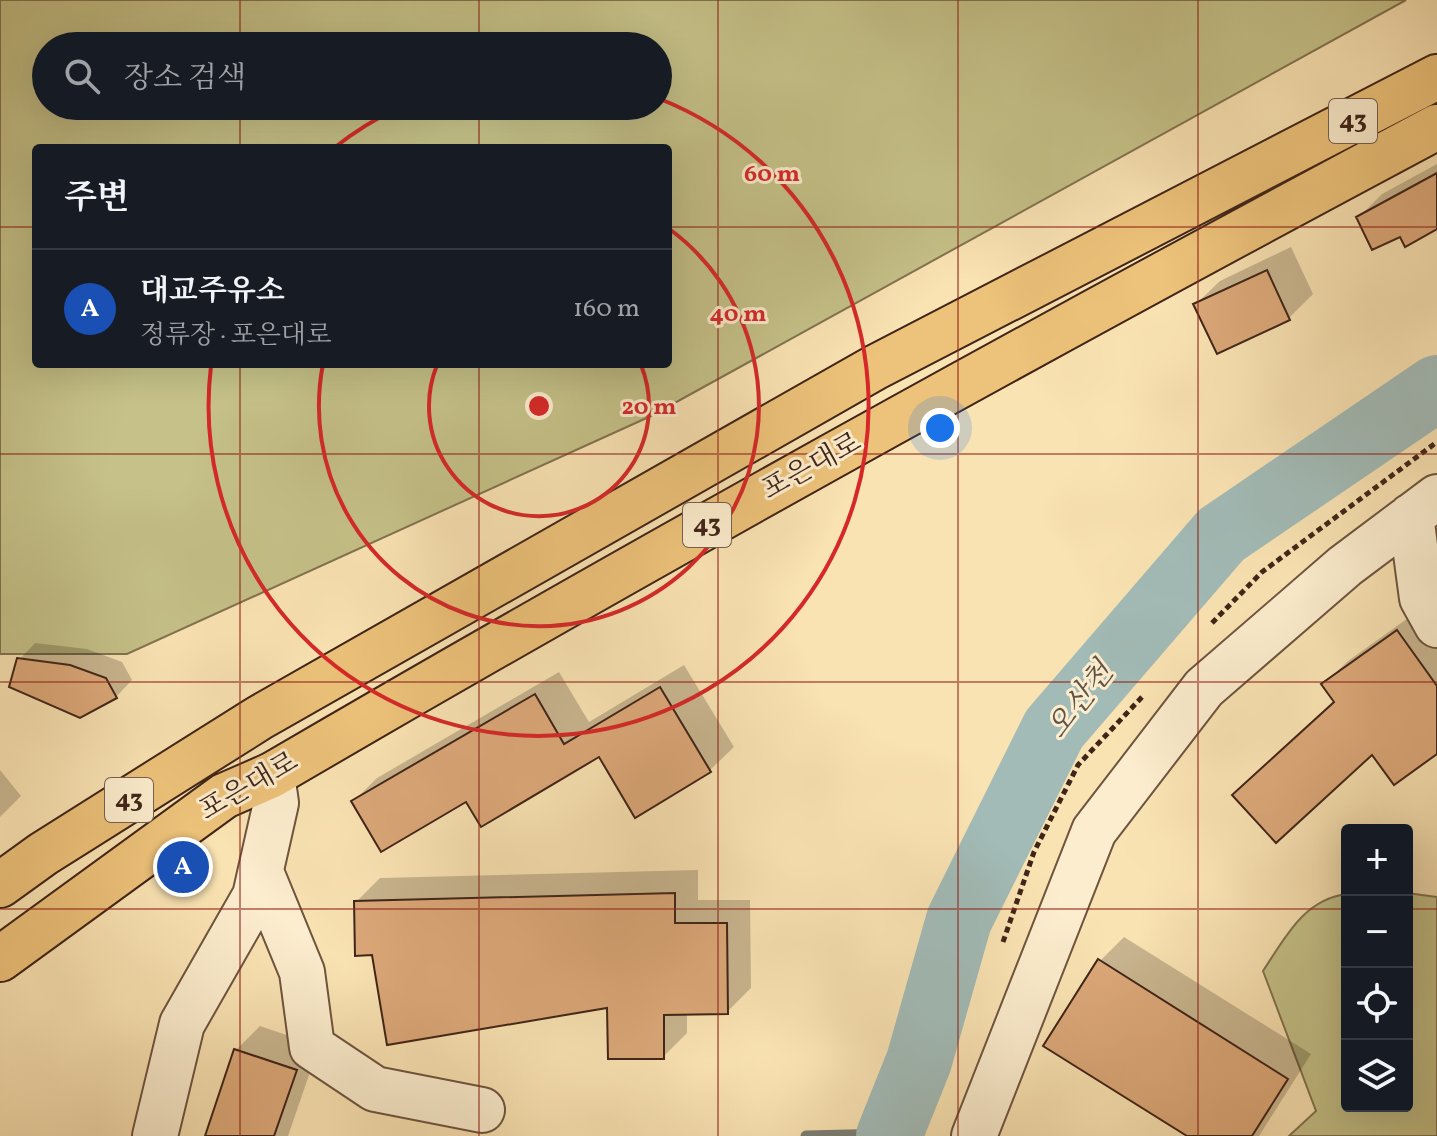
<!DOCTYPE html>
<html lang="ko">
<head>
<meta charset="utf-8">
<style>
	:root { --surface:#171b24; --page:#20242c; --text:#f1f3f6; --muted:#9ea1a6; --line:#363941; --accent:#0b8043 }
	body { margin:0; font-family:Vollkorn,"Noto Serif KR",serif; background:var(--page); color:var(--text) }
	.controls { position:absolute; right:24px; bottom:24px; display:grid; overflow:hidden; border-radius:8px; box-shadow:0 8px 32px #0002 }
	.controls button { width:72px; height:72px; display:grid; place-items:center; padding:0; border:0; border-bottom:2px solid var(--line); background:var(--surface); color:var(--text); font:40px sans-serif }
	.you { position:absolute; left:940px; top:428px; width:28px; height:28px; margin:-20px; border:6px solid #fff; border-radius:50%; background:#1a73e8; box-shadow:0 0 0 12px #1a73e833 }
	.badge { display:grid; place-items:center; width:52px; height:52px; border-radius:50%; background:var(--accent); color:#fff; font-size:26px; font-weight:700 }
	.pin { position:absolute; translate:-50% -50%; border:4px solid #fff; box-shadow:0 2px 8px #0006 }
	.list { margin:0; padding:0; list-style:none }
	h2 { display:flex; justify-content:space-between; align-items:center; height:104px; margin:0; padding:0 32px; font-size:34px }
	h2 small { font-size:26px; font-weight:400; color:var(--muted) }
	.list li { display:grid; grid-template-columns:52px 1fr auto; gap:24px; align-items:center; box-sizing:border-box; height:120px; padding:0 32px; border-top:2px solid var(--line) }
	.list b { display:block; font-size:30px; white-space:nowrap }
	.list p { margin:0; font-size:26px; white-space:nowrap; color:var(--muted) }
	.list em { font-size:26px; font-style:normal; color:var(--muted) }
	.icon { flex:none; width:44px; height:44px; fill:none; stroke:currentColor; stroke-width:2; stroke-linecap:round; stroke-linejoin:round }
	.map { position:relative; flex:none; width:1437px; height:1136px; overflow:hidden }
	.search { position:absolute; background:var(--surface); box-shadow:0 8px 32px #0002; left:32px; top:32px; width:640px; height:88px; display:flex; align-items:center; gap:20px; box-sizing:border-box; padding:0 28px; border-radius:44px; color:var(--muted); font-size:30px }
	.panel { position:absolute; background:var(--surface); box-shadow:0 8px 32px #0002; left:32px; top:144px; width:640px; height:224px; border-radius:8px }
	.map>svg:first-child { display:block }
	.green { fill:#c5c188; stroke:#827250; stroke-width:2; fill-rule:evenodd }
	.shadow { fill:#0003 }
	.lines { fill:none; stroke-linecap:round; stroke-linejoin:round }
	.stream { stroke:#7a7f77; stroke-width:11 }
	.river { stroke:#a2bbb7; stroke-width:66 }
	.building { fill:#dca879; stroke:#3f2418; stroke-width:2 }
	.minor-casing { stroke:#6e543f; stroke-width:48 }
	.highway-casing { stroke:#3f2418; stroke-width:48 }
	.path { stroke:#3f2418; stroke-width:5; stroke-dasharray:6 4; stroke-linecap:butt }
	.minor { stroke:#fcedce; stroke-width:44 }
	.highway { stroke:#edc27a; stroke-width:44 }
	.grid { fill:none; stroke:#8f2418; stroke-width:2; stroke-opacity:0.55 }
	.ring { fill:none; stroke:#d62828; stroke-width:4 }
	.labels { text-anchor:middle; dominant-baseline:central; stroke-width:6; stroke-linejoin:round; paint-order:stroke }
	.shield { fill:#fcedce; stroke:#78604f; stroke-width:2 }
	.shield-label { font-size:26px; font-weight:bold; fill:#3f2418 }
	.street-label { font-size:28px; fill:#3f2418; stroke:#fcedce }
	.water-label { font-size:30px; font-style:italic; fill:#5d5148; stroke:#fcedce }
	.centre { fill:#d62828; stroke:#fcedce; stroke-width:4 }
	.ring-label { font-size:24px; text-anchor:middle; font-weight:bold; fill:#d62828; stroke:#fcedce; stroke-width:6; stroke-linejoin:round; paint-order:stroke }
</style>
</head>
<body>
<div class="map">
<svg width="1437" height="1136" viewBox="0 0 1437 1136">
	<rect width="100%" height="100%" fill="#fae3b3"/>
	<filter id="stains"><feTurbulence type="fractalNoise" baseFrequency=".0025" numOctaves="4"/><feColorMatrix values="0 0 0 0 .2 0 0 0 0 .09 0 0 0 0 .02 0 0 0 .5 -.17"/></filter>
	<radialGradient id="worn" r=".72"><stop offset=".6" stop-color="#630" stop-opacity="0"/><stop offset="1" stop-color="#630" stop-opacity=".3"/></radialGradient>
	<!-- green -->
	<path class="green" d="M0 0H1406L651 416 127 654H0ZM46 46H658V106H46ZM36 148H668V364H36Z
		M1407 893 1437 897V1136H1289L1316 1111 1263 971C1285 938 1304 899 1347 894V1106H1407Z"/>
	<!-- shadow -->
	<path class="shadow" d="M1437 164V227L1400 235 1358 218 1382 194Z
		M1291 247 1313 294 1289 318 1196 304 1220 281Z
		M1422 608 1437 630V752L1336 701 1324 684 1348 661Z
		M35 643 87 649 122 662 132 680 116 697 19 660Z
		M684 665 734 747 710 770 600 754 467 799 353 802 377 778 559 672 589 722Z
		M0 770 21 796 0 817Z
		M698 870V900H750L751 988 727 1012 687 1013V1033L663 1057 609 1006 374 953 356 902 380 878Z
		M1124 937 1311 1054 1259 1136H1190L1100 961Z
		M260 1026 319 1046 288 1136H207L236 1050Z"/>
	<g class="lines">
		<!-- stream -->
		<path class="stream" d="M806 1136 890 1134"/>
		<!-- river -->
		<path class="river" d="M889 1136 919 1061 959 920 1054 729 1221 535 1437 388"/>
	</g>
	<!-- building -->
	<path class="building" d="M1437 173V229L1405 247 1400 237 1372 250 1356 217Z
		M1267 270 1290 320 1217 354 1193 304Z
		M1397 630 1437 686V754L1394 785 1372 755 1276 843 1232 795 1334 702 1321 684Z
		M17 658 70 665 106 678 117 698 80 718 9 687Z
		M660 687 711 772 635 818 599 757 481 827 466 802 381 852 351 801 535 694 564 744Z
		M675 893V923H727L728 1014 664 1015V1059H608L607 1008 387 1045 372 955 355 956 354 901Z
		M1098 959 1288 1079 1252 1136H1187L1043 1046Z
		M234 1049 297 1070 274 1136H205Z"/>
	<g class="lines">
		<defs>
			<path id="minor" d="M1411 516 1422 598 1437 625
				M261 872 302 972 312 1047 375 1089 482 1110
				M155 1136 182 1024 255 896 276 803 272 775
				M974 1136 1094 831 1204 688 1345 566 1437 497"/>
			<path id="highway" d="M0 885 43 854 259 718 876 367 1437 77
				M0 959 224 796 272 775C655 551 1045 336 1437 127"/>
		</defs>
		<!-- minor casing -->
		<use href="#minor" class="minor-casing"/>
		<!-- highway casing -->
		<use href="#highway" class="highway-casing"/>
		<!-- path -->
		<path class="path" d="M1212 623 1262 572 1437 442
			M1003 942 1034 852 1078 765 1142 697"/>
		<!-- minor -->
		<use href="#minor" class="minor"/>
		<!-- highway -->
		<use href="#highway" class="highway"/>
	</g>
	<!-- grid -->
	<path class="grid" d="M240 0V46M479 0V46M718 0V1136M958 0V1136M1198 0V1136M240 106V148M479 106V148M0 227H36M668 227H1437M240 364V1136M479 364V1136M0 454H1437M0 682H1437M0 909H1347M1407 909H1437"/>
	<!-- distance rings -->
	<g class="ring">
		<path d="M641 365A110 110 0 1 1 437 365"/>
		<path d="M668 228A220 220 0 1 1 323 364"/>
		<path d="M334 148A330 330 0 0 1 400 107M660 99A330 330 0 1 1 211 366"/>
	</g>
	<g class="labels">
		<!-- shield labels -->
		<g class="shield">
			<rect x="1329" y="99" width="48" height="44" rx="6"/>
			<rect x="683" y="503" width="48" height="44" rx="6"/>
			<rect x="105" y="778" width="48" height="44" rx="6"/>
		</g>
		<g class="shield-label">
			<text x="1353" y="121">43</text>
			<text x="707" y="525">43</text>
			<text x="129" y="800">43</text>
		</g>
		<!-- street labels -->
		<g class="street-label">
			<text transform="translate(812 467) rotate(-29)">포은대로</text>
			<text transform="translate(249 787) rotate(-30)">포은대로</text>
		</g>
		<!-- water labels -->
		<g class="water-label">
			<text transform="translate(1081 701) rotate(-52)">오산천</text>
		</g>
	</g>
	<circle cx="539" cy="406" r="12" class="centre"/>
	<g class="ring-label">
		<text x="772" y="181">60 m</text>
		<text x="738" y="321">40 m</text>
		<text x="649" y="414">20 m</text>
	</g>
	<rect width="100%" height="100%" filter="url(#stains)"/>
	<rect width="100%" height="100%" fill="url(#worn)"/>
</svg>
<div class="controls">
<button>+</button>
<button>−</button>
<button><svg class="icon" aria-label="locate" viewBox="0 0 24 24"><circle cx="12" cy="12" r="6"/><path d="M12 2v4M12 18v4M2 12h4M18 12h4"/></svg></button>
<button><svg class="icon" aria-label="layers" viewBox="0 0 24 24"><path d="M12 4l9 5-9 5-9-5zM3 14l9 5 9-5"/></svg></button>
</div>
<div class="you"></div>
<div class="pin badge" style="left:183px;top:867px;background:#1a4fb4">A</div>
<div class="search"><svg class="icon" aria-label="search" viewBox="0 0 24 24"><circle cx="10" cy="10" r="6"/><path d="M15 15l6 6"/></svg>장소 검색</div>
<section class="panel">
<h2>주변<small></small></h2>
<ul class="list">
<li><span class="badge" style="background:#1a4fb4">A</span><div><b>대교주유소</b><p>정류장 · 포은대로</p></div><em>160 m</em></li>
</ul>
</section>
</div>
</body>
</html>
